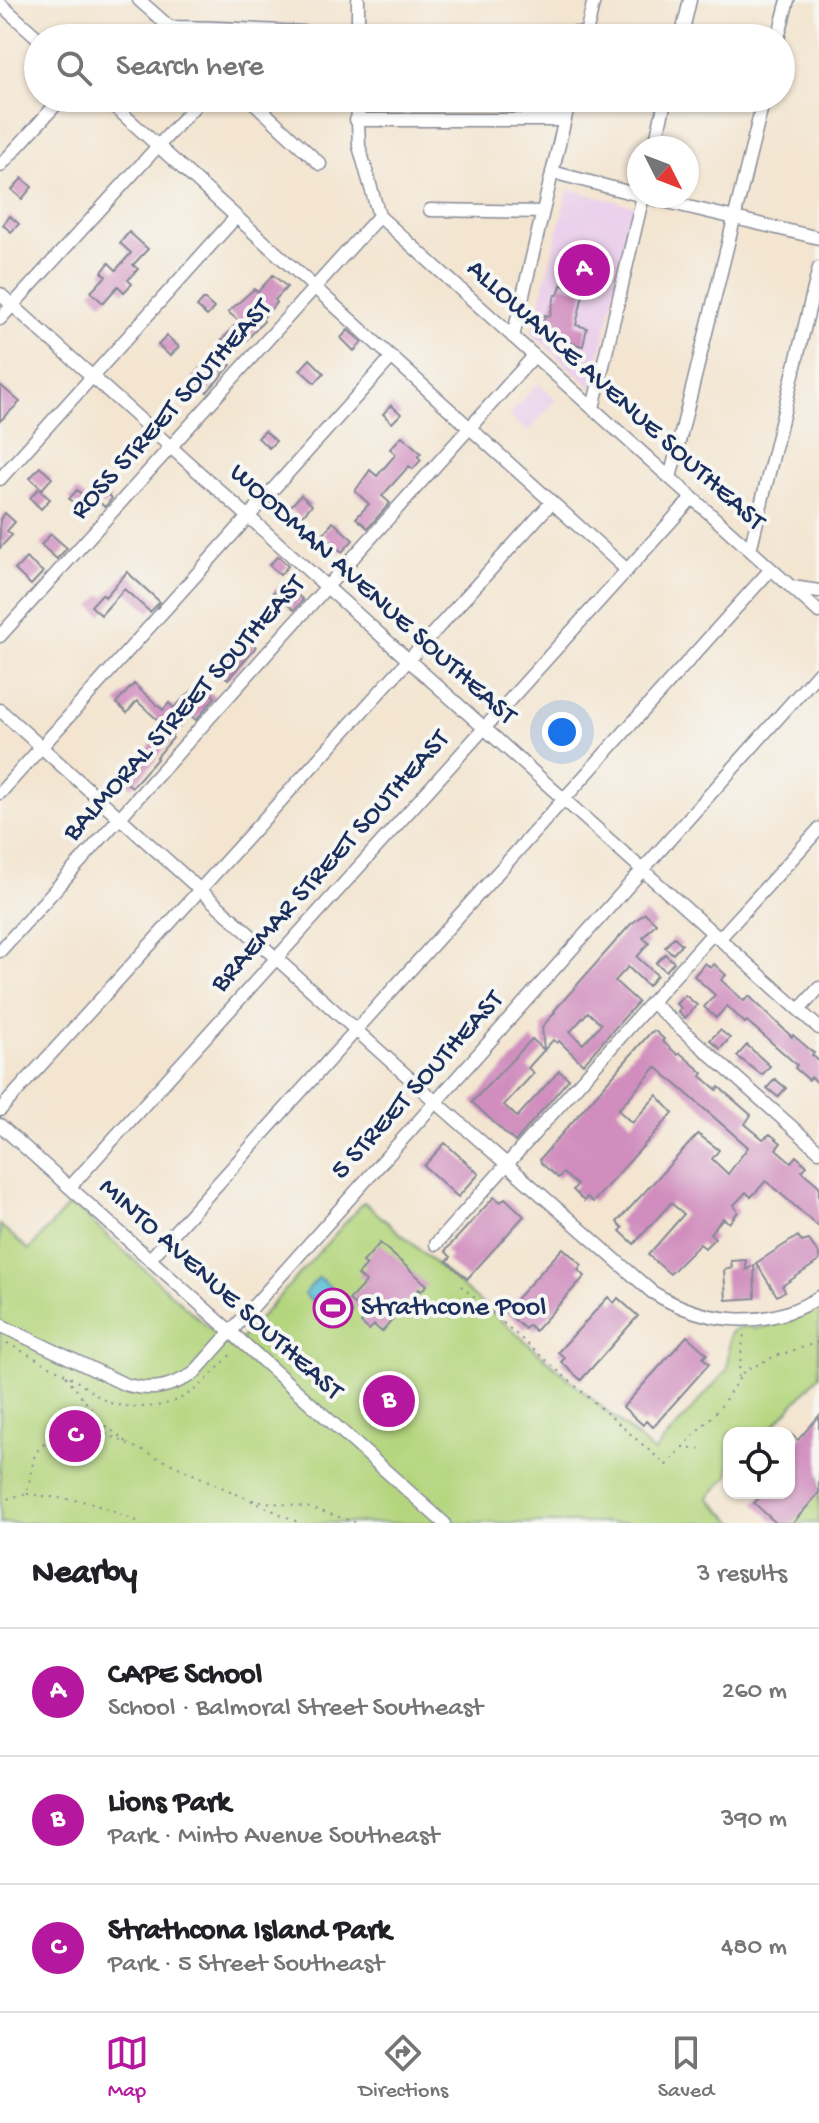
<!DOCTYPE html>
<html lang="en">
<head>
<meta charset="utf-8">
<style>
	:root { --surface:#fff; --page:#f6f6f6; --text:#202124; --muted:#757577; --line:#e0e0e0; --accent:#b5179e }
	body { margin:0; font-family:"Gochi Hand",sans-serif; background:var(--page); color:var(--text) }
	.controls { position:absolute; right:24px; bottom:24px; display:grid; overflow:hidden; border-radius:16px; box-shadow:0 2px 6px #0004 }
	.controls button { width:72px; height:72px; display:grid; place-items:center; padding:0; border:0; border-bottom:2px solid var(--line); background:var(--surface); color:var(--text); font:40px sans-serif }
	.compass { position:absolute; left:627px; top:136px; width:72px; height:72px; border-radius:50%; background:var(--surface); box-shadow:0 2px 6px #0004; rotate:132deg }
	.you { position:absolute; left:562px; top:732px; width:28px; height:28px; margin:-20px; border:6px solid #fff; border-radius:50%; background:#1a73e8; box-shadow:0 0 0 12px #1a73e833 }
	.badge { display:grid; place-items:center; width:52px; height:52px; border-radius:50%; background:var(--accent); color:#fff; font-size:26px; font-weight:700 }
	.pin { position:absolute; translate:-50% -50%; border:4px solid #fff; box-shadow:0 2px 8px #0006 }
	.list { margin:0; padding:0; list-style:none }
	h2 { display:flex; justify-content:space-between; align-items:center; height:104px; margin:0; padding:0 32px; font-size:34px }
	h2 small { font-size:26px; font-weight:400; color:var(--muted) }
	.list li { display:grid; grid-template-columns:52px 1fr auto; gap:24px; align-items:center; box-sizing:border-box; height:128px; padding:0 32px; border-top:2px solid var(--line) }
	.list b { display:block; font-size:30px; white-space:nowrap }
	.list p { margin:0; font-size:26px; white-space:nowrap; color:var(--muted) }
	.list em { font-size:26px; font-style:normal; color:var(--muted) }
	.icon { flex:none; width:44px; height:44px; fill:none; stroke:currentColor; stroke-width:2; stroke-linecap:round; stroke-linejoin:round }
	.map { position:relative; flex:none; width:819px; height:1523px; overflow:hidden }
	.search { position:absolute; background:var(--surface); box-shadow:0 2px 6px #0004; left:24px; right:24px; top:24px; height:88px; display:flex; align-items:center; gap:20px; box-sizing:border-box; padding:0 28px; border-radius:44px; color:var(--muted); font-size:30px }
	.sheet { height:488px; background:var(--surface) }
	nav { display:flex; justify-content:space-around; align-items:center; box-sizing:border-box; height:112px; border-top:2px solid var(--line); background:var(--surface); font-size:22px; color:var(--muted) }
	nav a { display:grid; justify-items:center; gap:4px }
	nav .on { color:var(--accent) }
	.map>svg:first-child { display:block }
	.built { fill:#ebd1eb }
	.green { fill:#b4d57d; stroke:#68826e; stroke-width:2 }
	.water { fill:#57bdd6; stroke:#39769a; stroke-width:2 }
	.building { fill:#d08dbe; fill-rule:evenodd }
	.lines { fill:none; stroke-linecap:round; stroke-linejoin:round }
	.minor-casing { stroke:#878a97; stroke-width:15 }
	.path { stroke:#878a97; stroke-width:2; stroke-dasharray:2 6; stroke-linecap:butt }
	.minor { stroke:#fff; stroke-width:12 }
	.labels { text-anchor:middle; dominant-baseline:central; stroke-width:8; stroke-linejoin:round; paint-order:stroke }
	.street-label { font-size:28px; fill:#1b2f5e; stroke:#f6f6f2 }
	.poi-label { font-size:28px; fill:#1b2f5e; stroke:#f6f6f2; text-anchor:start }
</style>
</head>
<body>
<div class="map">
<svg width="819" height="1523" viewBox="0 0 819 1523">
	<rect width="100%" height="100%" fill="#f6f6f2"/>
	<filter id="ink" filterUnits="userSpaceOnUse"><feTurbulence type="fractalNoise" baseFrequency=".0125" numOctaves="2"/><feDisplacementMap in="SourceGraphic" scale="16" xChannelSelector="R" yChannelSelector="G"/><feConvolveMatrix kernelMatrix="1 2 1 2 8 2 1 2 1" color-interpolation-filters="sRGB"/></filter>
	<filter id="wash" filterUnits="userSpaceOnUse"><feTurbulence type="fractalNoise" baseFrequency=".006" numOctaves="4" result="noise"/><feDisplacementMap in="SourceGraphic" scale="32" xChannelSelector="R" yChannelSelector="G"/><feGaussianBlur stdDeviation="1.8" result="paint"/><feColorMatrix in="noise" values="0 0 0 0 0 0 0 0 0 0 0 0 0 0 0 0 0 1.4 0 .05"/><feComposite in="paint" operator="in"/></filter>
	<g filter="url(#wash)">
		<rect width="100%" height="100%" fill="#f3e5d0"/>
		<!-- built -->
		<path class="built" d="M568 189 635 206 592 388 532 334Z
			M538 383 556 400 527 432 509 415Z"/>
		<!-- green -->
		<path class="green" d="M364 1202 654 1452 727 1370 730 1334C736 1327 745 1325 755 1329L793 1320 819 1307V1376L767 1433H729V1475L708 1498 735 1523H0V1225L29 1250 71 1203 232 1349Z
			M819 1479V1523H781Z"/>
		<!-- water -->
		<path class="water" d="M319 1277 353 1308 338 1324 304 1294Z"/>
		<g id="blocks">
			<!-- building -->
			<path class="building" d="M22 178 32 187 22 199 12 190Z
				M10 216 19 224 11 232 3 225Z
				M129 232 148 249 133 265 138 269 128 280 132 284 124 292 118 286 103 303 91 292 106 276 102 272 109 263 116 270 131 253 120 243Z
				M273 275 287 287 275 300 277 302 262 319 264 321 227 361 231 365 207 392 192 378 224 344 221 341 239 321 228 312 254 289 258 292Z
				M561 285 584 290 576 325 587 328 583 346 540 336 545 315 550 316 555 295H558Z
				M204 299 214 308 207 316 197 307Z
				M348 330 362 342 354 351 341 338Z
				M167 336 179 347 170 356 158 345Z
				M310 359 324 373 315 383 300 370Z
				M0 385 20 402 0 421Z
				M391 405 401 414 392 423 383 414Z
				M265 431 276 441 269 448 258 438Z
				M402 436 421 453 418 457 421 460 413 469 409 466 382 496 390 503 368 528 356 518 369 504 355 491 370 470 377 476 396 454 390 449Z
				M40 467 52 478 42 489 30 478Z
				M98 485 112 498 105 507 90 494Z
				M38 489 50 499 41 509 30 498Z
				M77 490 92 504 84 512 69 499Z
				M301 495 312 505 300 518 289 508Z
				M5 513 15 522 7 531 12 535 0 548V519Z
				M333 522 353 540 342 552 323 534Z
				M51 534 67 548 57 559 41 545Z
				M278 556 288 566 280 575 269 565Z
				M26 558 43 572 31 585 15 570Z
				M127 572 160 602 150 612 124 589 101 615 91 606 102 594 105 597Z
				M283 582 303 600 294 610 273 592Z
				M243 635 256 647 228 679 215 668Z
				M134 684 163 710 169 703 174 708 197 686 200 689 203 686 215 697 196 720 190 715 171 736 173 738 156 758 157 759 132 787 121 778 155 740 150 736 162 724 137 701 127 713 116 703Z
				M645 913 656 923 643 938 649 943 637 957 657 975 648 986 628 967 615 981 638 1002 583 1064 559 1041 557 1043 553 1040 528 1068 534 1073 504 1105 517 1117 559 1071 569 1079 515 1142 472 1102 532 1039 544 1050 542 1027 555 1012 554 1011 630 925ZM588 1012 601 1024 583 1044 570 1032Z
				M674 937 682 944 673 954 665 947Z
				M665 954 674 962 666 971 656 963Z
				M705 963 711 968 714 964 726 975 721 980 744 1001 749 996 792 1037 793 1035 814 1053 812 1055 819 1061V1084L811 1077 809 1080 795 1068 797 1065 747 1021 745 1023 727 1006 716 1018 704 1007 715 995 694 976Z
				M685 995 697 1005 685 1018 678 1012 681 1008 676 1004Z
				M720 1030 730 1038 720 1049 710 1040Z
				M655 1031 664 1039 662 1041 678 1055 680 1053 703 1073 701 1076 717 1090 719 1087 751 1115 745 1124 763 1139 770 1134 781 1143 776 1149 791 1162 796 1156 807 1166 802 1171 819 1186V1227L766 1181 751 1197 746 1192 734 1205 738 1212 729 1223 723 1218 710 1233 715 1238 705 1248 700 1244 670 1274 648 1255 684 1214 671 1203 634 1244 620 1231 623 1228 617 1222 698 1134 719 1150 712 1159 728 1174 748 1147 656 1067 618 1110 632 1123 657 1095 673 1113 593 1202 587 1197 584 1201 573 1190 577 1185 563 1173 558 1178 541 1163 540 1159 559 1137 651 1032Z
				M747 1045 770 1066 762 1075 737 1056Z
				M775 1079 786 1088 778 1097 767 1088Z
				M445 1143 479 1174 458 1197 424 1166Z
				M494 1197 501 1202 505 1198 524 1216 467 1279 447 1261 451 1257 445 1251Z
				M798 1236 802 1242 809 1240 819 1254V1261L782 1286 785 1291 777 1296 756 1263Z
				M380 1243 427 1285 421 1291 419 1289 382 1332 374 1325 369 1330 361 1323 367 1316 349 1300 366 1282 358 1275 367 1265 363 1262Z
				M563 1248 582 1265 578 1270 585 1276 535 1331 529 1325 525 1329 505 1311Z
				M746 1260V1270L754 1265 755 1298 726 1300 724 1270 732 1268 731 1261Z
				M608 1297 614 1303 618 1298 638 1316 581 1380 561 1362 565 1358 558 1352Z
				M687 1336 707 1354 703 1358 709 1364 653 1427 646 1421 643 1425 623 1407Z
				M819 1416V1493L793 1523H776L754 1503 764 1493H789V1433L798 1440Z"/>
		</g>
	</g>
	<g filter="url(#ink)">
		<use href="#blocks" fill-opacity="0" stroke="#878a97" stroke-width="2"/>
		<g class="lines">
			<defs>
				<path id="minor" d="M139 0 182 38
					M358 0V38
					M0 4 38 38
					M169 27C233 27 295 33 359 34 435 35 511 33 586 33
					M585 38 594 0
					M681 38 690 0
					M778 38 788 0
					M105 98 627 570
					M249 98 320 164
					M357 98 359 146 379 216
					M356 120H565
					M654 148 666 98
					M0 166 62 98
					M552 172 639 195
					M642 196 819 238
					M430 210 543 212
					M379 216 819 612
					M0 294 819 1028
					M0 319 202 98
					M513 337 570 98
					M593 408 643 196
					M670 478 764 98
					M0 479 236 217
					M750 550 819 268
					M792 587 819 591
					M0 636 379 216
					M0 710 436 1102 652 1292C704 1324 766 1331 819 1297
					M0 793 392 357
					M719 939 819 829
					M0 951 534 356
					M651 1002 819 1151
					M799 1010 819 988
					M0 1110 552 502
					M0 1125 444 1523
					M70 1187 692 498
					M436 1244 713 933
					M150 1259 771 569
					M0 1325 124 1384C151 1392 168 1388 193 1374L819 672"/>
			</defs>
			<!-- minor casing -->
			<use href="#minor" class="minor-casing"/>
			<!-- path -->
			<path class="path" d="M461 1286 666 1465 719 1409 744 1371 773 1357 819 1342
				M7 1343 61 1372
				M63 1373C78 1380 90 1392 104 1400 116 1407 128 1406 141 1407 185 1407 205 1382 233 1352
				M66 1376 101 1422 129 1444
				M738 1377 744 1334
				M69 1417 300 1523
				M682 1447 703 1449
				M27 1494 89 1502 142 1523
				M252 1500 311 1508 358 1523
				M0 1501 27 1493 35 1453 50 1438 97 1433"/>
			<!-- minor -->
			<use href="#minor" class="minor"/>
		</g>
	</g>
	<!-- icons -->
	<defs>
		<symbol id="stadium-ring" viewBox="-11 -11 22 22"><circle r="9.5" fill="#f6f6f2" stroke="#b5179e" stroke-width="1.5"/><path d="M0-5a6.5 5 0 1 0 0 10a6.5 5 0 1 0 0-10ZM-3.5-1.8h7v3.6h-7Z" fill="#b5179e"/></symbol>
	</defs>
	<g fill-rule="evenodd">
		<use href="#stadium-ring" x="311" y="1286" width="44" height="44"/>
	</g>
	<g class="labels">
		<!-- street labels -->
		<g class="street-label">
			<text transform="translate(615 396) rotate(42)">ALLOWANCE AVENUE SOUTHEAST</text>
			<text transform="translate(172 410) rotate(-48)">ROSS STREET SOUTHEAST</text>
			<text transform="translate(372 595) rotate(42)">WOODMAN AVENUE SOUTHEAST</text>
			<text transform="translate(185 709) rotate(-48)">BALMORAL STREET SOUTHEAST</text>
			<text transform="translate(331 862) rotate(-48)">BRAEMAR STREET SOUTHEAST</text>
			<text transform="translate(418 1086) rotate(-48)">5 STREET SOUTHEAST</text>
			<text transform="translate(220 1290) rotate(42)">MINTO AVENUE SOUTHEAST</text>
		</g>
		<!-- poi labels -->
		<g class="poi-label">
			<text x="361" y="1308">Strathcone Pool</text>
		</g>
	</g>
</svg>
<div class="controls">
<button><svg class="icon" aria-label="locate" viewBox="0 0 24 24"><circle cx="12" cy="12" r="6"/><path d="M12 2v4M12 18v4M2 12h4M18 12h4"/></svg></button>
</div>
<svg class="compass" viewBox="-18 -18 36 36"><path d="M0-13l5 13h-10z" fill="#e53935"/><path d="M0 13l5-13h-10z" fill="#757577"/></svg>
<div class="you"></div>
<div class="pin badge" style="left:584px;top:270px">A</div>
<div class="pin badge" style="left:389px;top:1401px">B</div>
<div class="pin badge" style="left:75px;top:1436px">C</div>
<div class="search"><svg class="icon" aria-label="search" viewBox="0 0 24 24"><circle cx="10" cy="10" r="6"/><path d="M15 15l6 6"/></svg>Search here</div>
</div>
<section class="sheet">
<h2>Nearby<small>3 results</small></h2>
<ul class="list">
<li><span class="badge">A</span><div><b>CAPE School</b><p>School · Balmoral Street Southeast</p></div><em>260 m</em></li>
<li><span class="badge">B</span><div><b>Lions Park</b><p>Park · Minto Avenue Southeast</p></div><em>390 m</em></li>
<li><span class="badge">C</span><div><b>Strathcona Island Park</b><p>Park · 5 Street Southeast</p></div><em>480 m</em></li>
</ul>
</section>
<nav>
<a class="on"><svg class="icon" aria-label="map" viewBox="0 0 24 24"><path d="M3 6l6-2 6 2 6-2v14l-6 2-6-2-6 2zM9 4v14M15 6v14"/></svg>Map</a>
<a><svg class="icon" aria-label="directions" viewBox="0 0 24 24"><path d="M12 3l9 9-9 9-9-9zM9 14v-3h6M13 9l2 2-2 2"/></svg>Directions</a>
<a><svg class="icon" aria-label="saved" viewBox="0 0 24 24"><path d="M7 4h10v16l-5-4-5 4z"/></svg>Saved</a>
</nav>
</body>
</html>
